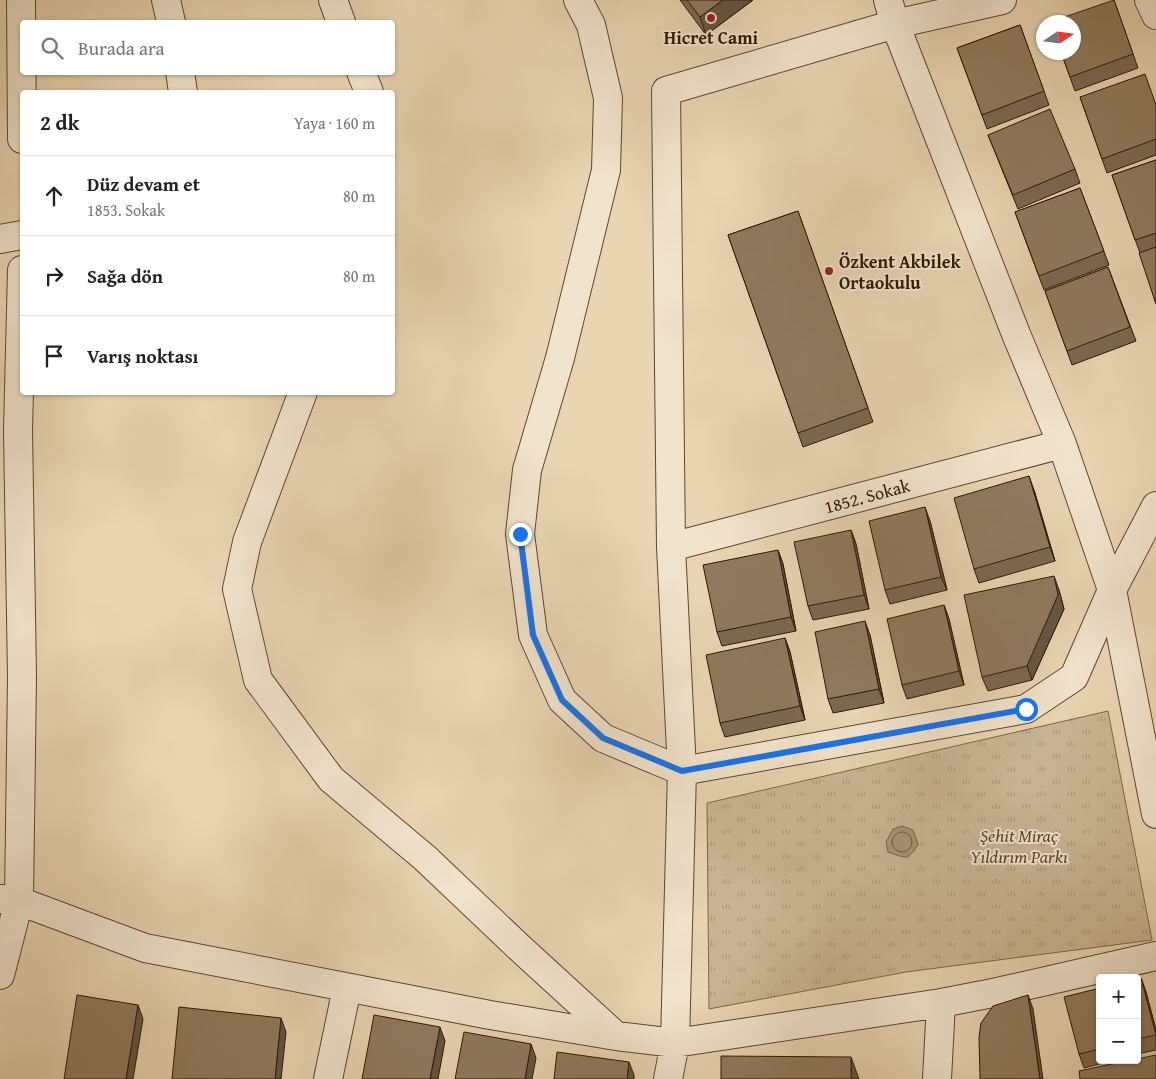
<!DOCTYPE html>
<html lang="tr">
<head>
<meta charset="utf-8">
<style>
	:root { --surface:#fff; --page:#f2f2f2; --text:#222; --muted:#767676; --line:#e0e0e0 }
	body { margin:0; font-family:"Gentium Book Plus",serif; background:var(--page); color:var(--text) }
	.controls { position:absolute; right:15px; bottom:15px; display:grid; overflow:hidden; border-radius:5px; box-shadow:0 1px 4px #0004 }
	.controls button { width:45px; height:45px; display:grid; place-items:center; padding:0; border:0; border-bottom:1px solid var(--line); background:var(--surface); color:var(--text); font:25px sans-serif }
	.compass { position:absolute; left:1036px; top:15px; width:45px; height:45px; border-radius:50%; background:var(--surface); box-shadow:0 1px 4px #0004; rotate:77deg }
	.stop { position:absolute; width:15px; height:15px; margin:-11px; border:4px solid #1a73e8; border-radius:50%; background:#fff }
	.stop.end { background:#1a73e8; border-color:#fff; box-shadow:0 1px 5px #0008 }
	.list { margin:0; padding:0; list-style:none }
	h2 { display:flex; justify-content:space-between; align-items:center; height:65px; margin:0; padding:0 20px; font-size:21px }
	h2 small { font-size:16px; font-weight:400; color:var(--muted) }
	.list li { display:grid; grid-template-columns:32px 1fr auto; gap:15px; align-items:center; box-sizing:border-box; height:80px; padding:0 20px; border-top:1px solid var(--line) }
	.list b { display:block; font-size:19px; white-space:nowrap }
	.list p { margin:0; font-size:16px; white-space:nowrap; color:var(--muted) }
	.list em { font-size:16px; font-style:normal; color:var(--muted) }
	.icon { flex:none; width:28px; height:28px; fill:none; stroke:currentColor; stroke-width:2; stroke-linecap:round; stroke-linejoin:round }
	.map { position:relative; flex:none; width:1156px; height:1079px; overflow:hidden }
	.search { position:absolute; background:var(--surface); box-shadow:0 1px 4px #0004; left:20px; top:20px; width:375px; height:55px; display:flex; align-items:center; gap:12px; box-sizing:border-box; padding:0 18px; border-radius:5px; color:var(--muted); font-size:19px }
	.panel { position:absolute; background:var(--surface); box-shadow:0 1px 4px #0004; left:20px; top:90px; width:375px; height:305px; border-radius:5px }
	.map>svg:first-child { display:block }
	.park { fill:url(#park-tufts); stroke:#7c664c }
	.water { fill:#a99576; stroke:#786348 }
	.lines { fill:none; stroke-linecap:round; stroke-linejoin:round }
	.shore { stroke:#6c563c; stroke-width:1 }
	.minor-casing { stroke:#5d472f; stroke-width:30 }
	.minor { stroke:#f1e4cd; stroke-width:28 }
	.wall { fill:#7b6951; stroke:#2e1803 }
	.shaded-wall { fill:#645542; stroke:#2e1803 }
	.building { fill:#8f7a5e; stroke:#2e1803 }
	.route { stroke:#1a73e8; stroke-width:6 }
	.poi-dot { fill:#8f2418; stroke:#f1e4cd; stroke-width:2 }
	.labels { text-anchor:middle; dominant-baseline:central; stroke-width:4; stroke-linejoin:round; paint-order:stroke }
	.poi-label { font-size:18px; font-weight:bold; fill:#2e1803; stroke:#f1e4cd }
	.street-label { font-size:18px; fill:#2e1803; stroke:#f1e4cd }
	.park-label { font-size:18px; font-style:italic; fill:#5c472e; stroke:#f1e4cd }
</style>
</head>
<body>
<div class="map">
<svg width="1156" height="1079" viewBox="0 0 1156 1079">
	<defs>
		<pattern id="park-tufts" width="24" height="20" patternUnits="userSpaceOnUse" patternTransform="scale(1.25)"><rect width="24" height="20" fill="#c9b594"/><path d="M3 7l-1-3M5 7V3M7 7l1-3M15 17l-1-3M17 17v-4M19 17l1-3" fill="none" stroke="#ad9b7e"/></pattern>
	</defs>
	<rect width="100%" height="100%" fill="#e9d5b2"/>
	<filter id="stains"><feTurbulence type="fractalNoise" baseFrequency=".004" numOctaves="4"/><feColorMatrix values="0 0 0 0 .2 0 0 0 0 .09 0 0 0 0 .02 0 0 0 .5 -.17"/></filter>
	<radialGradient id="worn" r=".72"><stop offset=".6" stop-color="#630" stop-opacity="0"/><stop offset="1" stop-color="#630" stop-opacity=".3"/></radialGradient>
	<!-- park -->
	<path class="park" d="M1108 711 1152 940 906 972 709 1009 707 803Z"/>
	<!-- water -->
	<path class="water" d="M902 826 913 830 918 844 914 851 907 857 899 856 888 852 886 842 893 829Z"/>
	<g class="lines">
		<!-- shore -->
		<path class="shore" d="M892 842a10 10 0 1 1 20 0a10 10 0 1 1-20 0Z"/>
		<defs>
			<path id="minor" d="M21 0 22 139
				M166 0 171 22
				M333 0 341 22
				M578 0 591 25 608 98 606 170 560 358 527 470 520 534 533 635 562 700 603 738 682 771 1026 709 1074 677 1112 590 1156 506
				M888 0 895 24 1016 334 1062 444 1112 590 1156 814
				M1149 0 1156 15
				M180 72 183 92
				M361 72 369 92
				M0 239 22 235
				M303 392 247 542 237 589 258 680 331 779 425 858 522 950 616 1036
				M671 547 1062 444
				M0 899 19 901 145 948 490 1015 616 1036 675 1043 941 1003 993 993 1156 956
				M0 975 19 901 22 677 18 430 22 270
				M328 1079 347 988
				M668 1079 675 1043 682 771 671 547 666 91 895 24 1002 0
				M937 1079 941 1003"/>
		</defs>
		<!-- minor casing -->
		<use href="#minor" class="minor-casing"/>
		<!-- minor -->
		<use href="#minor" class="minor"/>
	</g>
	<!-- wall -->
	<path class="wall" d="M680 0H753L706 35Z
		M1114 0 1138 68 1075 91 1061 52Z
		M1020 25 1049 105 987 129 957 48Z
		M1080 97 1156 105V155L1107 173Z
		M988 135 1075 169 1080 183 1018 209Z
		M1156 160V304L1140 253 1112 175Z
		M1080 188 1109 265 1044 290 1015 212Z
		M798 211 873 422 803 447 728 235Z
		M1108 267 1136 341 1072 365 1045 291Z
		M1034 490 1055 561 979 583 974 569Z
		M930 521 947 590 890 604 885 590Z
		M851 530 856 544 869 609 813 620 808 606Z
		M778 550 783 564 796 631 722 646 717 632Z
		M1059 590 1064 609 1032 680 988 691 982 677Z
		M944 605 949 619 964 685 907 699 902 685Z
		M870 635 884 703 833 713 828 699Z
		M785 638 790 652 805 720 725 737 720 723Z
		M1141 978 1146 992 1156 1030V1050L1137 1054V979Z
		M1100 988V1060H1115L1084 1068 1079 1054Z"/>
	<!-- shaded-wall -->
	<path class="shaded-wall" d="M723 0H753L706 35 700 17Z
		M1029 476 1034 490 1055 561 1050 547Z
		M925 507 930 521 947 590 941 577Z
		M851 530 856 544 869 609 864 595Z
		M778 550 783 564 796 631 791 617Z
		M1054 576 1059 590 1064 609 1032 680 1027 666Z
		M944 605 949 619 964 685 959 671Z
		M865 621 870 635 884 703 879 689Z
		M785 638 790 652 805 720 800 706Z
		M1141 978 1146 992 1156 1030V1035Z
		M1028 995 1033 1009 1043 1079H1040Z
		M138 1005 143 1019 133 1079H126Z
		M281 1018 286 1032 281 1079H275Z
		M440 1027 445 1041 438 1079H430Z
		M531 1044 536 1058 532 1079H525Z
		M851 1057 859 1079H851Z
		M629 1062 634 1075V1079H627Z"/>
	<!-- building -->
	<path class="building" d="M687 0H723L700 17Z
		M1114 0 1133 54 1070 77 1061 52H1074V22H1050Z
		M1020 25 1044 91 982 115 957 48Z
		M1145 74 1156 105V139L1102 159 1080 97Z
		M1050 109 1075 169 1013 195 988 135Z
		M1156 160V233L1135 240 1112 175Z
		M1080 188 1104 251 1039 276 1015 212Z
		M798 211 868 408 798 433 728 235Z
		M1156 247V304L1139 253Z
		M1108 267 1130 327 1067 351 1045 291Z
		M1029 476 1050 547 974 569 954 498Z
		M925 507 941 577 885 590 869 521Z
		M851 530 864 595 808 606 794 542Z
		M778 550 791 617 717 632 703 565Z
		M1054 576 1058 595 1027 666 982 677 964 595Z
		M944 605 959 671 902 685 887 619Z
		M865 621 879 689 828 699 815 632Z
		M785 638 800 706 720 723 706 655Z
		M1141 978 1156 1035 1137 1039V979Z
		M1100 988V1049L1079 1054 1064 997Z
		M77 995 138 1005 126 1079H64Z
		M1028 995 1040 1079H980L979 1037 981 1023 993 1006Z
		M179 1007 281 1018 275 1079H172Z
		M374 1015 440 1027 430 1079H362Z
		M464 1032 531 1044 525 1079H455Z
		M557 1052 629 1062 627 1079H554Z
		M1156 1055V1079H1080L1079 1071 1130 1060H1137V1059Z
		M721 1056 851 1057V1079H721Z"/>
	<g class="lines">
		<!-- route -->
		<path class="route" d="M520 534 533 635 562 700 603 738 682 771 1026 709"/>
	</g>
	<!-- markers -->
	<g class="poi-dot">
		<circle cx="711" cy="18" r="5"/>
		<circle cx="829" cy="271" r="5"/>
	</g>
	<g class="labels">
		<!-- poi labels -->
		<g class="poi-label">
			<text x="711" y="37">Hicret Cami</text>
			<text x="839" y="261" text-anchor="start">Özkent Akbilek<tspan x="839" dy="21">Ortaokulu</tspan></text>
		</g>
		<!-- street labels -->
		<g class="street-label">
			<text transform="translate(867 496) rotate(-15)">1852. Sokak</text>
		</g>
		<!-- park labels -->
		<g class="park-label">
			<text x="1019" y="835">Şehit Miraç<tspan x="1019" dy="21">Yıldırım Parkı</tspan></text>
		</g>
	</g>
	<rect width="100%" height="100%" filter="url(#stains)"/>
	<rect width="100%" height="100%" fill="url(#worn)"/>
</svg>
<div class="controls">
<button>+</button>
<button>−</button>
</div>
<svg class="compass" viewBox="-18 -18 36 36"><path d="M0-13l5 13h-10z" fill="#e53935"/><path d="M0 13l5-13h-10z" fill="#767676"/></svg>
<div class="stop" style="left:1026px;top:709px"></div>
<div class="stop end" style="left:520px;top:534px"></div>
<div class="search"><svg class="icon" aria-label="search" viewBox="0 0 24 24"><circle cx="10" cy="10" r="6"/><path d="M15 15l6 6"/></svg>Burada ara</div>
<section class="panel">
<h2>2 dk<small>Yaya · 160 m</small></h2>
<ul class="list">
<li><svg class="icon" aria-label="ahead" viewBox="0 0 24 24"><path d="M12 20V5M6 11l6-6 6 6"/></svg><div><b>Düz devam et</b><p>1853. Sokak</p></div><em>80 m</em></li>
<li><svg class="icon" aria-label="right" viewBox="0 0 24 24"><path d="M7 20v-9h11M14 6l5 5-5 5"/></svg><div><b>Sağa dön</b></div><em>80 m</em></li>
<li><svg class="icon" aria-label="arrive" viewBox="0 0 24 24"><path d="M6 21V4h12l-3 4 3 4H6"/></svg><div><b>Varış noktası</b></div></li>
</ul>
</section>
</div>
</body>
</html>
